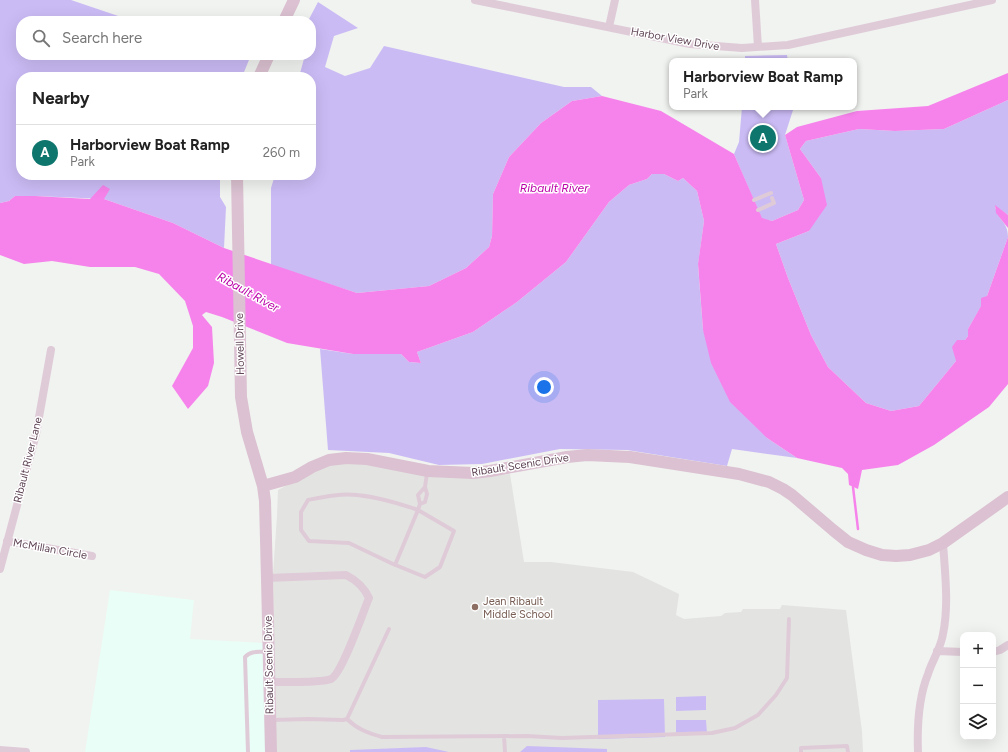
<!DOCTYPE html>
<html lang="en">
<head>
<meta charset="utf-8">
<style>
	:root { --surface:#fff; --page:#f6f6f6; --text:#222; --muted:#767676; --line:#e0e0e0; --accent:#0f766e }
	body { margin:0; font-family:Figtree,sans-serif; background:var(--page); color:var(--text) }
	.controls { position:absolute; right:12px; bottom:12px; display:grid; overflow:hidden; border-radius:8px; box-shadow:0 4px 16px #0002 }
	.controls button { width:36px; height:36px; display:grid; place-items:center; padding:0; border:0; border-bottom:1px solid var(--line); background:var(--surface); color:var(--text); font:20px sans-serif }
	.you { position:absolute; left:544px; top:387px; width:14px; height:14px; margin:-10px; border:3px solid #fff; border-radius:50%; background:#1a73e8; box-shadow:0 0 0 6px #1a73e833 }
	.badge { display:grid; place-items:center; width:26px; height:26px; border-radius:50%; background:var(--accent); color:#fff; font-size:13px; font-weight:700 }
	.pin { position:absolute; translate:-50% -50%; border:2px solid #fff; box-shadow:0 1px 4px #0006 }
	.popup { position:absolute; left:669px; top:58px; width:188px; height:52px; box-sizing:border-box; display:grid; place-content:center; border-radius:8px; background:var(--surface); filter:drop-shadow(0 1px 3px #0005); font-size:13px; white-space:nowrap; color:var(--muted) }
	.popup b { font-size:15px; color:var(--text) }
	.popup::after { content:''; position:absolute; left:50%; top:100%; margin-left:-8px; border:8px solid transparent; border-top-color:var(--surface) }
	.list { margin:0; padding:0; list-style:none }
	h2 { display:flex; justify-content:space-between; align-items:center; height:52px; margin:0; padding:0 16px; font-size:17px }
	h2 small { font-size:13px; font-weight:400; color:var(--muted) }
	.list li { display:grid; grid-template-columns:26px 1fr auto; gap:12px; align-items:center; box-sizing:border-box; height:56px; padding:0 16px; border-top:1px solid var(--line) }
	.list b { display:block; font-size:15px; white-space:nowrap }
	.list p { margin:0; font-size:13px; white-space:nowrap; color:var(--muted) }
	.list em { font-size:13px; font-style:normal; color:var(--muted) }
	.icon { flex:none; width:22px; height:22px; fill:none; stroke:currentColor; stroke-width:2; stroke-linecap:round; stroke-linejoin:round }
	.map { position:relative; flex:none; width:1008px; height:752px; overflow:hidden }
	.search { position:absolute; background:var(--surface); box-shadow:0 4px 16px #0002; left:16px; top:16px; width:300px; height:44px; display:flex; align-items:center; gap:10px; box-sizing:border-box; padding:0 14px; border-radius:16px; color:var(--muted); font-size:15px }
	.panel { position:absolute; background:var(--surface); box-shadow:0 4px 16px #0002; left:16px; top:72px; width:300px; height:108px; border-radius:16px }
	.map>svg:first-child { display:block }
	.commercial { fill:#e9fef6 }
	.education { fill:#e3e4e1 }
	.green { fill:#cbbbf5 }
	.water { fill:#f683eb }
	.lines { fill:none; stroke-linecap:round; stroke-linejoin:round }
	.stream { stroke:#f683eb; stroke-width:2.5 }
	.lane { stroke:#dfcbd8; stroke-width:4 }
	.street { stroke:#dfcbd8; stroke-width:8 }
	.secondary { stroke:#dbc1d1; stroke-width:12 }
	.education-dot { fill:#8d6e63; stroke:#fff; stroke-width:1.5 }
	.labels { text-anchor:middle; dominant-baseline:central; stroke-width:3; stroke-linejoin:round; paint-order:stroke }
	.street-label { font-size:11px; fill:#604657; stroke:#fff }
	.education-label { font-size:11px; fill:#785e54; stroke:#fff; text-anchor:start }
	.water-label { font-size:12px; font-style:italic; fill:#ba00a7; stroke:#fff }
</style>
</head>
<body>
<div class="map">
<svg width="1008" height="752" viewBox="0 0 1008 752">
	<rect width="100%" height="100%" fill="#f1f3f0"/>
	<!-- commercial -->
	<path class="commercial" d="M110 590 194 600 190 639 264 643 266 752H85Z"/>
	<!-- education -->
	<path class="education" d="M355 463 480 477 510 474 524 562H551L633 572 679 594 676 615 684 619 721 616 725 613 741 612 743 609H780L782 605 846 610 862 731 863 752H276L273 574 277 516 278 490 327 464Z"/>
	<!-- green -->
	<path class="green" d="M0 0H71L133 21H21V55H251L242 77H21V175H220V197L226 207 224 248 173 223 104 199 35 196H15L9 201 0 203Z
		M318 2 358 28 334 36 325 67 345 76 370 68 384 46 564 87H591L602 96 572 101 541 123 509 157 493 194 492 236 489 247 466 268 429 286 357 293 271 265V188L275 175H311V77H299L305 55H311V21H308Z
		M787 55 788 61H745V56Z
		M1008 100V215L995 206C997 220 1008 221 1008 237L987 296 968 329V336L965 340 956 361 919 406 891 411 866 403 828 367 811 335 788 278 776 244 809 231 821 178 800 149 806 141 859 129 895 131 944 129Z
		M742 107H794L785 135 804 200 798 210 772 221 762 219 734 154 739 142Z
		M652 174H664L678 181 683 178 697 191 704 221 698 265 703 330 767 438 797 458 732 449 727 466 627 450 560 449 482 464 439 465 389 453 328 450 320 349 353 354H401L409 362 421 363 417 352 473 332 517 302 566 262 609 202 629 185 647 179Z
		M706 696V710L676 711V697Z
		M664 699 665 737 598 739V700Z
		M676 720H706L707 734H676Z
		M527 746 607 749V752H520Z
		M426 747 449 752H350V750Z"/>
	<!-- water -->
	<path class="water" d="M1008 73V100L944 129 895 131 859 129 806 141 800 149 821 178 827 205 809 231 776 244 788 278 811 335 828 367 866 403 891 411 919 406 956 361 952 347 957 340H965L968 336V329L981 306V298L987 296 1008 237V384L989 407 934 445 898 465 862 470 858 489 849 485 848 474 842 468 797 458 767 438 730 402 711 363 703 330 698 264 704 221 697 191 683 178 678 181 664 174H652L647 179 629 185 609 202 566 262 517 302 473 332 417 352 421 363 409 362 401 354H353L287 343 222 317 206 312 202 315 212 327 214 363 208 386 188 409 172 386 193 348V326L185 301 159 274 135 267H90L52 261 24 264 0 255V203L9 201 15 196H35L90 199 103 185 110 189 104 199 173 223 224 248 357 293 429 286 466 268 489 247 492 236 493 194 509 157 541 123 572 101 602 96 661 111 734 154 762 218 772 221 798 210 804 200 785 135 797 127 857 111 928 106Z
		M995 205 1008 215V228L996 213Z"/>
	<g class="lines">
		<!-- stream -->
		<path class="stream" d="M853 487 858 529"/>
		<!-- lane -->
		<path class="lane" d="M754 200 771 193
			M758 210 774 203 772 198
			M425 487 427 494 425 502 420 504 418 495 425 487 427 473
			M395 565 418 510 454 531 440 567 425 577 393 564 349 543 309 541 301 530V512L308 500C323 497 341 493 357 495 378 497 398 503 418 510L420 504
			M347 719C357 729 368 733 382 737L527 736 562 738 712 733 735 728 758 715 776 695 787 678 789 619
			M273 720 308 719 343 720 347 719 389 629
			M504 736 505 752
			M248 752 245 657C251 650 260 652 268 652
			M801 752V748L847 746 848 752"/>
		<!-- street -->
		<path class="street" d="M475 0 690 44 742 48 788 45 992 0
			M755 0 758 47
			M609 27 615 0
			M7 541 92 556
			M0 569 36 434 51 350
			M267 578 346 575C356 580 364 587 369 598 363 612 342 674 331 679 321 683 282 682 269 682
			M937 651 963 652
			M993 652 1000 650 1008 645
			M0 750 26 752
			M918 752C917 726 918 699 928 674 932 661 941 648 943 634 949 605 945 573 943 543"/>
		<!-- secondary -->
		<path class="secondary" d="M284 21 294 0
			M259 77 269 55
			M237 175 241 397 247 432 263 486 265 501 267 578 271 752
			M263 486 295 477 312 467 329 460 346 458 367 459 428 471 473 473 490 471 567 457 587 455 630 457 739 474 769 482 783 489 792 495 833 530 848 542 866 550 882 555 896 556 910 555 929 550 943 543 1008 497"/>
	</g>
	<!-- markers -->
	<circle class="education-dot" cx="475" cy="607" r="4"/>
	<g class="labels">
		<!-- street labels -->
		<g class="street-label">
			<text transform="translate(675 39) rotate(10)">Harbor View Drive</text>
			<text transform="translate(240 344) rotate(-91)">Howell Drive</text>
			<text transform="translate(28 460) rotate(-76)">Ribault River Lane</text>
			<text transform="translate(520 465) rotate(-9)">Ribault Scenic Drive</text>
			<text transform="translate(50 549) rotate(10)">McMillan Circle</text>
			<text transform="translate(269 665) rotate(-91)">Ribault Scenic Drive</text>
		</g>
		<!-- education labels -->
		<g class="education-label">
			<text x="483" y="601">Jean Ribault<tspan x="483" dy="13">Middle School</tspan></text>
		</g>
		<!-- water labels -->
		<g class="water-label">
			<text x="554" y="188">Ribault River</text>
			<text transform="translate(248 292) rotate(29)">Ribault River</text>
		</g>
	</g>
</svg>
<div class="controls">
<button>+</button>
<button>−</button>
<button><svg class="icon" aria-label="layers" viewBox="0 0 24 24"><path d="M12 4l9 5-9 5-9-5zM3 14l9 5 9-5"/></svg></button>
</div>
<div class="you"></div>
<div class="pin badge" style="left:763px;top:138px">A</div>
<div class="popup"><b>Harborview Boat Ramp</b>Park</div>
<div class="search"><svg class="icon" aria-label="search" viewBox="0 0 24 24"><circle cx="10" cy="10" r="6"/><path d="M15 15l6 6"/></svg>Search here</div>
<section class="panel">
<h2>Nearby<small></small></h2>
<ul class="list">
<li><span class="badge">A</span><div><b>Harborview Boat Ramp</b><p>Park</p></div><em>260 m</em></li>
</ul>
</section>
</div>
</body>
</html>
